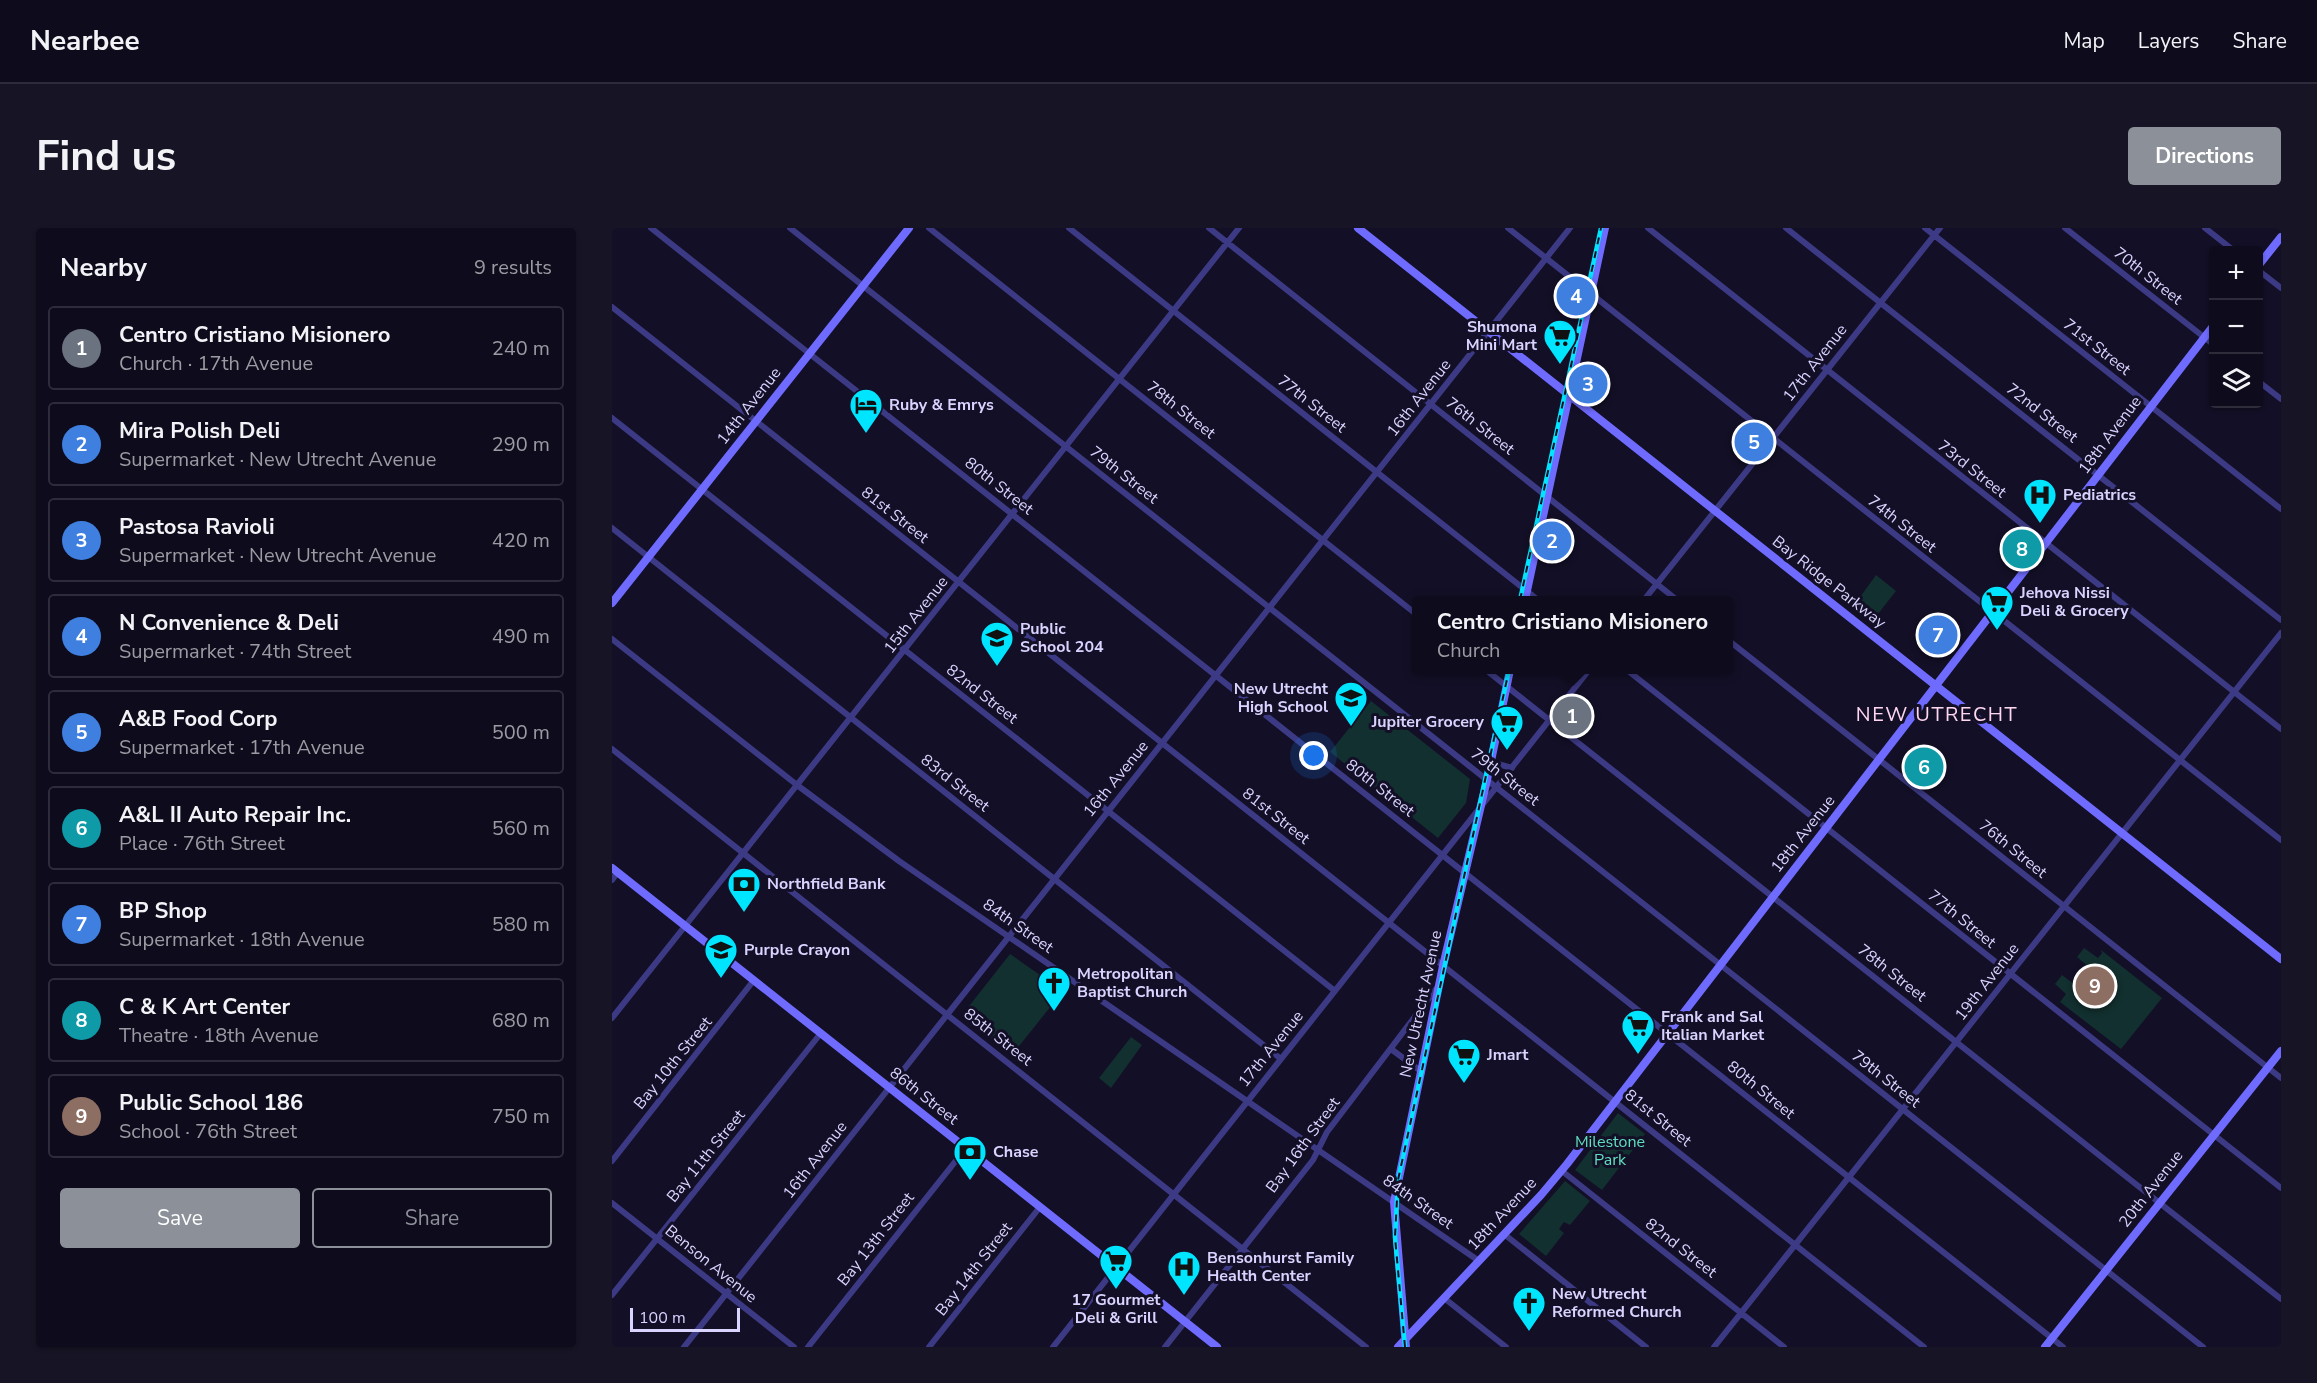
<!DOCTYPE html>
<html lang="en">
<head>
<meta charset="utf-8">
<style>
	:root { --surface:#0e0b1c; --page:#171425; --text:#f1f3f6; --muted:#9b9ba3; --line:#2e2b3b; --accent:#8c9099 }
	body { margin:0; font-family:"Nunito Sans",sans-serif; background:var(--page); color:var(--text) }
	.controls { position:absolute; right:18px; top:18px; display:grid; overflow:hidden; border-radius:6px; box-shadow:0 2px 4px #0004 }
	.controls button { width:54px; height:54px; display:grid; place-items:center; padding:0; border:0; border-bottom:2px solid var(--line); background:var(--surface); color:var(--text); font:30px sans-serif }
	.scale { position:absolute; left:18px; bottom:15px; width:110px; box-sizing:border-box; padding-left:6px; border:3px solid #d9d4ff; border-top:0; font-size:16px; line-height:21px; white-space:nowrap; color:#d9d4ff; -webkit-text-stroke:4px #130f26; paint-order:stroke }
	.you { position:absolute; left:702px; top:528px; width:21px; height:21px; margin:-15px; border:4px solid #fff; border-radius:50%; background:#1a73e8; box-shadow:0 0 0 9px #1a73e833 }
	.badge { display:grid; place-items:center; width:39px; height:39px; border-radius:50%; background:var(--accent); color:#fff; font-size:20px; font-weight:700 }
	.pin { position:absolute; translate:-50% -50%; border:3px solid #fff; box-shadow:0 2px 6px #0006 }
	.popup { position:absolute; left:800px; top:368px; width:321px; height:78px; box-sizing:border-box; display:grid; place-content:center; border-radius:6px; background:var(--surface); filter:drop-shadow(0 2px 4px #0005); font-size:20px; white-space:nowrap; color:var(--muted) }
	.popup b { font-size:22px; color:var(--text) }
	.popup::after { content:''; position:absolute; left:50%; top:100%; margin-left:-12px; border:12px solid transparent; border-top-color:var(--surface) }
	.list { margin:0; padding:0; list-style:none }
	h2 { display:flex; justify-content:space-between; align-items:center; height:78px; margin:0; padding:0 24px; font-size:26px }
	h2 small { font-size:20px; font-weight:400; color:var(--muted) }
	.list li { display:grid; grid-template-columns:39px 1fr auto; gap:18px; align-items:center; box-sizing:border-box; height:84px; margin:0 12px 12px; padding:0 12px; border:2px solid var(--line); border-radius:6px }
	.list b { display:block; font-size:22px; white-space:nowrap }
	.list p { margin:0; font-size:20px; white-space:nowrap; color:var(--muted) }
	.list em { font-size:20px; font-style:normal; color:var(--muted) }
	.actions { display:flex; gap:12px; padding:18px 24px }
	.actions a { flex:1; padding:14px 0; border:2px solid var(--accent); border-radius:6px; text-align:center; font-size:21px; color:var(--accent) }
	.actions .main { background:var(--accent); color:#fff }
	.icon { flex:none; width:33px; height:33px; fill:none; stroke:currentColor; stroke-width:2; stroke-linecap:round; stroke-linejoin:round }
	.map { position:relative; flex:none; width:1669px; height:1119px; overflow:hidden; border-radius:6px }
	header { display:flex; align-items:center; gap:36px; box-sizing:border-box; height:84px; padding:0 30px; background:var(--surface); border-bottom:2px solid var(--line) }
	header strong { font-size:28px }
	nav { display:flex; gap:33px; margin-inline-start:auto; font-size:21px }
	.intro { display:flex; align-items:center; justify-content:space-between; box-sizing:border-box; height:144px; padding:0 36px }
	h1 { margin:0; font-size:42px }
	.button { padding:15px 27px; border-radius:6px; background:var(--accent); color:#fff; font-size:21px; font-weight:700 }
	main { display:flex; gap:36px; padding:0 36px }
	aside { flex:1; background:var(--surface); border-radius:6px; box-shadow:0 2px 4px #0004 }
	.map>svg:first-child { display:block }
	.green { fill:#12302f }
	.lines { fill:none; stroke-linecap:round; stroke-linejoin:round }
	.street { stroke:#3d3a85; stroke-width:6 }
	.secondary { stroke:#6f6bff; stroke-width:8 }
	.rail-casing { stroke:#00e5ff; stroke-width:4.5 }
	.rail { stroke:#130f26; stroke-width:2; stroke-dasharray:7; stroke-linecap:butt }
	.labels { text-anchor:middle; dominant-baseline:central; stroke-width:6; stroke-linejoin:round; paint-order:stroke }
	.street-label { font-size:16px; fill:#d9d4ff; stroke:#130f26 }
	.poi-label { font-size:16px; font-weight:bold; fill:#d9d4ff; stroke:#130f26; text-anchor:start }
	.park-label { font-size:16px; fill:#5fe0c0; stroke:#130f26 }
	.quarter-label { font-size:20px; letter-spacing:1.5px; fill:#ffd6f0; stroke:#130f26 }
</style>
</head>
<body>
<header>
<strong>Nearbee</strong>
<nav><a>Map</a><a>Layers</a><a>Share</a></nav>
</header>
<div class="intro"><h1>Find us</h1><a class="button">Directions</a></div>
<main>
<aside>
<h2>Nearby<small>9 results</small></h2>
<ul class="list">
<li><span class="badge" style="background:#6b7280">1</span><div><b>Centro Cristiano Misionero</b><p>Church · 17th Avenue</p></div><em>240 m</em></li>
<li><span class="badge" style="background:#3f7fe0">2</span><div><b>Mira Polish Deli</b><p>Supermarket · New Utrecht Avenue</p></div><em>290 m</em></li>
<li><span class="badge" style="background:#3f7fe0">3</span><div><b>Pastosa Ravioli</b><p>Supermarket · New Utrecht Avenue</p></div><em>420 m</em></li>
<li><span class="badge" style="background:#3f7fe0">4</span><div><b>N Convenience &amp; Deli</b><p>Supermarket · 74th Street</p></div><em>490 m</em></li>
<li><span class="badge" style="background:#3f7fe0">5</span><div><b>A&amp;B Food Corp</b><p>Supermarket · 17th Avenue</p></div><em>500 m</em></li>
<li><span class="badge" style="background:#0f9aa8">6</span><div><b>A&amp;L II Auto Repair Inc.</b><p>Place · 76th Street</p></div><em>560 m</em></li>
<li><span class="badge" style="background:#3f7fe0">7</span><div><b>BP Shop</b><p>Supermarket · 18th Avenue</p></div><em>580 m</em></li>
<li><span class="badge" style="background:#0f9aa8">8</span><div><b>C &amp; K Art Center</b><p>Theatre · 18th Avenue</p></div><em>680 m</em></li>
<li><span class="badge" style="background:#8d6e63">9</span><div><b>Public School 186</b><p>School · 76th Street</p></div><em>750 m</em></li>
</ul>
<div class="actions"><a class="main">Save</a><a>Share</a></div>
</aside>
<div class="map">
<svg width="1669" height="1119" viewBox="0 0 1669 1119">
	<rect width="100%" height="100%" fill="#130f26"/>
	<!-- green -->
	<path class="green" d="M1264 347 1284 363 1262 391 1243 376Z
		M759 473 858 551 854 575 826 610 718 524Z
		M1472 720 1486 730 1490 725 1489 722 1550 770 1509 821 1448 774 1454 766 1443 756 1450 747 1466 759 1478 744 1483 748 1485 746 1465 729Z
		M398 726 451 763 400 827 350 787Z
		M519 809 530 817 499 860 487 850Z
		M1006 885 1033 906 990 962 963 942Z
		M953 953 978 973 958 997 952 994 947 1001 952 1005 934 1028 907 1006Z"/>
	<g class="lines">
		<!-- street -->
		<path class="street" d="M39 0 1451 1119
			M178 0 1591 1119
			M317 0 804 386
			M457 0 926 372
			M597 0 1065 372
			M896 0 1669 612
			M1036 0 1669 501
			M1174 0 1669 392
			M1313 0 1669 281
			M1453 0 1602 117
			M1593 0 1621 22
			M1646 42 1669 60
			M0 79 1312 1119
			M1646 153 1669 171
			M0 190 723 763
			M0 300 669 831
			M1032 372 1328 0
			M0 411 185 557 287 633 867 1033
			M1116 412 1669 850
			M874 442 1669 1071
			M1015 442 1669 960
			M0 521 754 1119
			M879 534 900 540
			M0 652 6 644
			M0 790 627 0
			M779 821 810 844
			M0 933 142 752
			M950 943 1172 1119
			M0 975 182 1119
			M892 1006 1034 1119
			M0 1067 209 805
			M832 1070 894 1119
			M72 1119 958 0
			M196 1119 354 920
			M317 1119 428 979
			M441 1119 977 442
			M553 1119 701 932 715 904 824 761
			M1102 1119 1669 405"/>
		<!-- secondary -->
		<path class="secondary" d="M746 0 1669 731
			M1646 38 1669 9
			M913 372 993 0
			M0 375 297 0
			M0 640 605 1119
			M786 1119 929 967 955 936 1602 97
			M794 1119 782 974 831 738 875 552 898 442
			M1433 1119 1669 823"/>
		<defs>
			<path id="rail" d="M908 372 989 0
				M793 1119 783 1009 786 952 897 442"/>
		</defs>
		<!-- rail casing -->
		<use href="#rail" class="rail-casing"/>
		<!-- rail -->
		<use href="#rail" class="rail"/>
	</g>
	<!-- icons -->
	<defs>
		<symbol id="supermarket-pin" viewBox="-11 -11 22 30"><path d="M0 17L-7.5 6A9.5 9.5 0 1 1 7.5 6Z" fill="#00e5ff" stroke="#130f26"/><path d="M-6-5.5h2.5l.6 2H6L4.5 2H-2.5L-4.4-4H-6ZM-1.5 3.2a1.3 1.3 0 1 0 .1 0ZM3 3.2a1.3 1.3 0 1 0 .1 0Z" fill="#111"/></symbol>
		<symbol id="hotel-pin" viewBox="-11 -11 22 30"><path d="M0 17L-7.5 6A9.5 9.5 0 1 1 7.5 6Z" fill="#00e5ff" stroke="#130f26"/><path d="M-6-4.5h1.5V1H6V5H4.5V3h-9V5H-6ZM-4 0a1.8 1.8 0 1 1 3.6 0ZM.5 0V-2.5h3Q6-2.5 6 0Z" fill="#111"/></symbol>
		<symbol id="hospital-pin" viewBox="-11 -11 22 30"><path d="M0 17L-7.5 6A9.5 9.5 0 1 1 7.5 6Z" fill="#00e5ff" stroke="#130f26"/><path d="M-5-5h3v3.5h4V-5h3V5h-3V1.5h-4V5h-3Z" fill="#111"/></symbol>
		<symbol id="school-pin" viewBox="-11 -11 22 30"><path d="M0 17L-7.5 6A9.5 9.5 0 1 1 7.5 6Z" fill="#00e5ff" stroke="#130f26"/><path d="M0-5L7-2L0 1L-7-2ZM-4 1L0 2.5L4 1V4Q0 6-4 4Z" fill="#111"/></symbol>
		<symbol id="bank-pin" viewBox="-11 -11 22 30"><path d="M0 17L-7.5 6A9.5 9.5 0 1 1 7.5 6Z" fill="#00e5ff" stroke="#130f26"/><path d="M-6-4H6V4H-6ZM0-2.3a2.3 2.3 0 1 0 0 4.6a2.3 2.3 0 1 0 0-4.6Z" fill="#111"/></symbol>
		<symbol id="church-pin" viewBox="-11 -11 22 30"><path d="M0 17L-7.5 6A9.5 9.5 0 1 1 7.5 6Z" fill="#00e5ff" stroke="#130f26"/><path d="M-1.2-6h2.4v3.5h3.3v2.4h-3.3V6h-2.4V-.1h-3.3v-2.4h3.3Z" fill="#111"/></symbol>
	</defs>
	<g fill-rule="evenodd">
		<use href="#supermarket-pin" x="929" y="89" width="38" height="52"/>
		<use href="#hotel-pin" x="235" y="158" width="38" height="52"/>
		<use href="#hospital-pin" x="1409" y="248" width="38" height="52"/>
		<use href="#supermarket-pin" x="1366" y="355" width="38" height="52"/>
		<use href="#school-pin" x="366" y="391" width="38" height="52"/>
		<use href="#school-pin" x="720" y="451" width="38" height="52"/>
		<use href="#supermarket-pin" x="876" y="475" width="38" height="52"/>
		<use href="#bank-pin" x="113" y="637" width="38" height="52"/>
		<use href="#school-pin" x="90" y="703" width="38" height="52"/>
		<use href="#church-pin" x="423" y="736" width="38" height="52"/>
		<use href="#supermarket-pin" x="1007" y="779" width="38" height="52"/>
		<use href="#supermarket-pin" x="833" y="808" width="38" height="52"/>
		<use href="#bank-pin" x="339" y="905" width="38" height="52"/>
		<use href="#supermarket-pin" x="485" y="1014" width="38" height="52"/>
		<use href="#hospital-pin" x="553" y="1020" width="38" height="52"/>
		<use href="#church-pin" x="898" y="1056" width="38" height="52"/>
	</g>
	<g class="labels">
		<!-- street labels -->
		<g class="street-label">
			<text transform="translate(1536 48) rotate(38)">70th Street</text>
			<text transform="translate(1485 119) rotate(38)">71st Street</text>
			<text transform="translate(1203 135) rotate(-52)">17th Avenue</text>
			<text transform="translate(807 170) rotate(-52)">16th Avenue</text>
			<text transform="translate(700 176) rotate(38)">77th Street</text>
			<text transform="translate(137 178) rotate(-52)">14th Avenue</text>
			<text transform="translate(569 182) rotate(38)">78th Street</text>
			<text transform="translate(1430 185) rotate(38)">72nd Street</text>
			<text transform="translate(868 198) rotate(38)">76th Street</text>
			<text transform="translate(1498 207) rotate(-53)">18th Avenue</text>
			<text transform="translate(1360 241) rotate(38)">73rd Street</text>
			<text transform="translate(512 247) rotate(38)">79th Street</text>
			<text transform="translate(387 258) rotate(38)">80th Street</text>
			<text transform="translate(283 287) rotate(38)">81st Street</text>
			<text transform="translate(1290 296) rotate(38)">74th Street</text>
			<text transform="translate(1217 354) rotate(38)">Bay Ridge Parkway</text>
			<text transform="translate(304 387) rotate(-52)">15th Avenue</text>
			<text transform="translate(370 466) rotate(38)">82nd Street</text>
			<text transform="translate(893 549) rotate(38)">79th Street</text>
			<text transform="translate(504 551) rotate(-51)">16th Avenue</text>
			<text transform="translate(343 555) rotate(38)">83rd Street</text>
			<text transform="translate(768 560) rotate(38)">80th Street</text>
			<text transform="translate(664 588) rotate(38)">81st Street</text>
			<text transform="translate(1191 606) rotate(-52)">18th Avenue</text>
			<text transform="translate(1401 621) rotate(39)">76th Street</text>
			<text transform="translate(1350 691) rotate(39)">77th Street</text>
			<text transform="translate(406 698) rotate(35)">84th Street</text>
			<text transform="translate(1280 745) rotate(38)">78th Street</text>
			<text transform="translate(1375 754) rotate(-52)">19th Avenue</text>
			<text transform="translate(809 776) rotate(-78)">New Utrecht Avenue</text>
			<text transform="translate(386 809) rotate(38)">85th Street</text>
			<text transform="translate(659 821) rotate(-51)">17th Avenue</text>
			<text transform="translate(61 835) rotate(-51)">Bay 10th Street</text>
			<text transform="translate(1274 851) rotate(38)">79th Street</text>
			<text transform="translate(1149 862) rotate(39)">80th Street</text>
			<text transform="translate(312 868) rotate(38)">86th Street</text>
			<text transform="translate(1046 890) rotate(39)">81st Street</text>
			<text transform="translate(691 917) rotate(-54)">Bay 16th Street</text>
			<text transform="translate(94 928) rotate(-51)">Bay 11th Street</text>
			<text transform="translate(203 932) rotate(-52)">16th Avenue</text>
			<text transform="translate(1539 961) rotate(-52)">20th Avenue</text>
			<text transform="translate(806 974) rotate(35)">84th Street</text>
			<text transform="translate(890 986) rotate(-47)">18th Avenue</text>
			<text transform="translate(264 1011) rotate(-52)">Bay 13th Street</text>
			<text transform="translate(1069 1020) rotate(38)">82nd Street</text>
			<text transform="translate(99 1036) rotate(39)">Benson Avenue</text>
			<text transform="translate(362 1041) rotate(-52)">Bay 14th Street</text>
		</g>
		<!-- poi labels -->
		<g class="poi-label">
			<text x="925" y="99" text-anchor="end">Shumona<tspan x="925" dy="18">Mini Mart</tspan></text>
			<text x="277" y="177">Ruby &amp; Emrys</text>
			<text x="1451" y="267">Pediatrics</text>
			<text x="1408" y="365">Jehova Nissi<tspan x="1408" dy="18">Deli &amp; Grocery</tspan></text>
			<text x="408" y="401">Public<tspan x="408" dy="18">School 204</tspan></text>
			<text x="716" y="461" text-anchor="end">New Utrecht<tspan x="716" dy="18">High School</tspan></text>
			<text x="872" y="494" text-anchor="end">Jupiter Grocery</text>
			<text x="155" y="656">Northfield Bank</text>
			<text x="132" y="722">Purple Crayon</text>
			<text x="465" y="746">Metropolitan<tspan x="465" dy="18">Baptist Church</tspan></text>
			<text x="1049" y="789">Frank and Sal<tspan x="1049" dy="18">Italian Market</tspan></text>
			<text x="875" y="827">Jmart</text>
			<text x="381" y="924">Chase</text>
			<text x="595" y="1030">Bensonhurst Family<tspan x="595" dy="18">Health Center</tspan></text>
			<text x="940" y="1066">New Utrecht<tspan x="940" dy="18">Reformed Church</tspan></text>
			<text x="504" y="1072" text-anchor="middle">17 Gourmet<tspan x="504" dy="18">Deli &amp; Grill</tspan></text>
		</g>
		<!-- park labels -->
		<g class="park-label">
			<text x="998" y="914">Milestone<tspan x="998" dy="18">Park</tspan></text>
		</g>
		<!-- quarter labels -->
		<g class="quarter-label">
			<text x="1325" y="486">NEW UTRECHT</text>
		</g>
	</g>
</svg>
<div class="controls">
<button>+</button>
<button>−</button>
<button><svg class="icon" aria-label="layers" viewBox="0 0 24 24"><path d="M12 4l9 5-9 5-9-5zM3 14l9 5 9-5"/></svg></button>
</div>
<div class="scale">100 m</div>
<div class="you"></div>
<div class="pin badge" style="left:960px;top:488px;background:#6b7280">1</div>
<div class="popup"><b>Centro Cristiano Misionero</b>Church</div>
<div class="pin badge" style="left:940px;top:313px;background:#3f7fe0">2</div>
<div class="pin badge" style="left:976px;top:156px;background:#3f7fe0">3</div>
<div class="pin badge" style="left:964px;top:68px;background:#3f7fe0">4</div>
<div class="pin badge" style="left:1142px;top:214px;background:#3f7fe0">5</div>
<div class="pin badge" style="left:1312px;top:539px;background:#0f9aa8">6</div>
<div class="pin badge" style="left:1326px;top:407px;background:#3f7fe0">7</div>
<div class="pin badge" style="left:1410px;top:321px;background:#0f9aa8">8</div>
<div class="pin badge" style="left:1483px;top:758px;background:#8d6e63">9</div>
</div>
</main>
</body>
</html>
